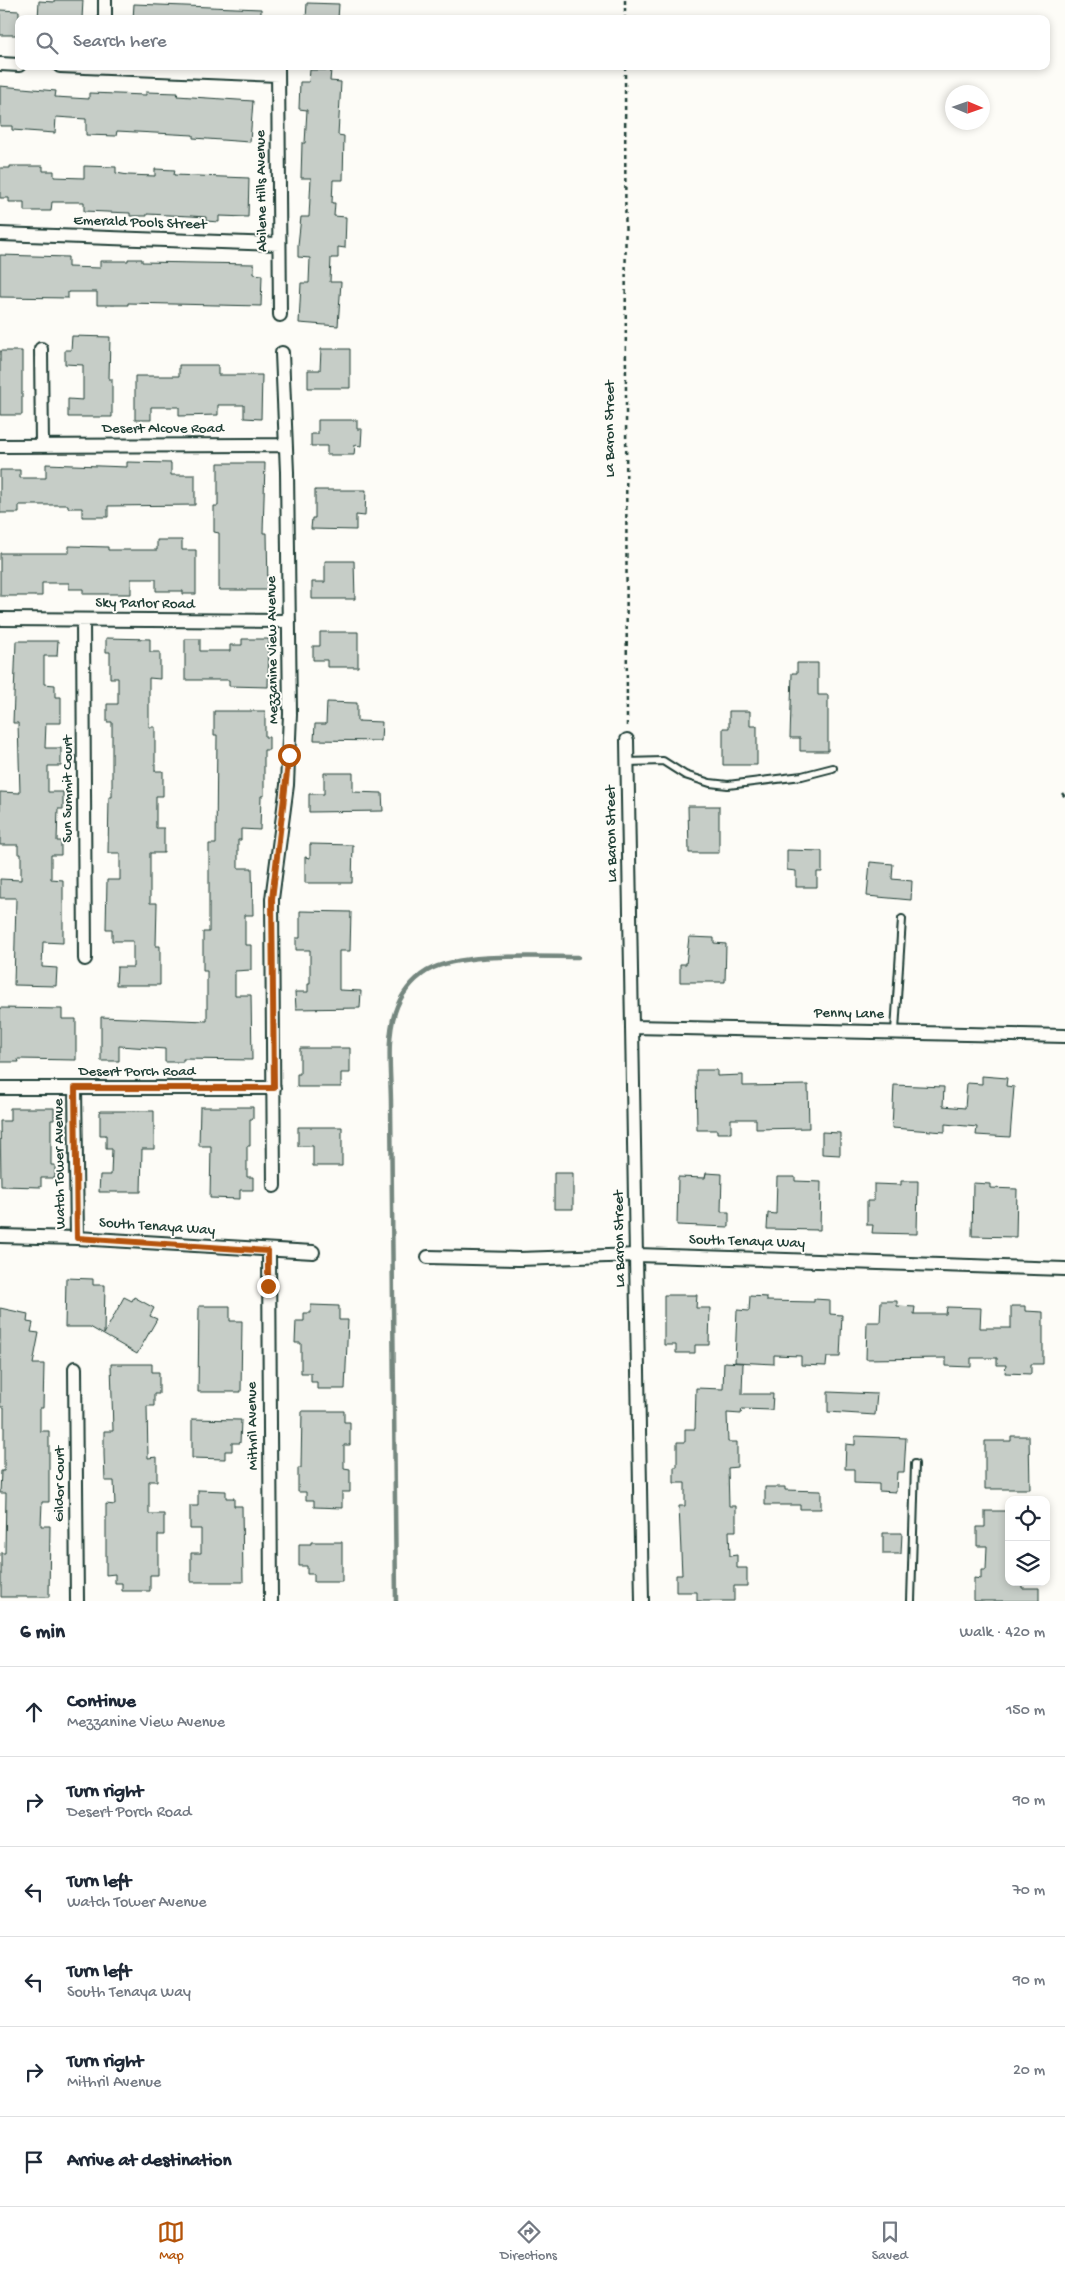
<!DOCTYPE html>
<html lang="en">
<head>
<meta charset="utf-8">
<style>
	:root { --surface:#fff; --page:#f2f2f3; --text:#1f2937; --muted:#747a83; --line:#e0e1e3; --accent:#b45309 }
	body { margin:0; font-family:"Gochi Hand",sans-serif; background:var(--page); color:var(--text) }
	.controls { position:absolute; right:15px; bottom:15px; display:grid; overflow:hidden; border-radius:10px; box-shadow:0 2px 8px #0003 }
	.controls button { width:45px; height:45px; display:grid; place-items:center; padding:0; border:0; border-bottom:1px solid var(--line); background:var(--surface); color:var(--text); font:25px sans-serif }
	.compass { position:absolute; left:945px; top:85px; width:45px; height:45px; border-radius:50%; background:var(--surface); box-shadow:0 2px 8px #0003; rotate:92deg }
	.stop { position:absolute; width:15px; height:15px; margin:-11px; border:4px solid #b45309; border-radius:50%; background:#fff }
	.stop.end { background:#b45309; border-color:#fff; box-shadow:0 1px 5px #0008 }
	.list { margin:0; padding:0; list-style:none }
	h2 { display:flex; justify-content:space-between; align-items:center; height:65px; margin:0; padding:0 20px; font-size:21px }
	h2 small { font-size:16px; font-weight:400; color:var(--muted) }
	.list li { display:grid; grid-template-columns:32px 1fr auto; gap:15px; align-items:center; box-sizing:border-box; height:90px; padding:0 20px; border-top:1px solid var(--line) }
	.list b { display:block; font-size:19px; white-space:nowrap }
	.list p { margin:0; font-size:16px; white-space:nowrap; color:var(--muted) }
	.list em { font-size:16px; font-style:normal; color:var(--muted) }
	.icon { flex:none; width:28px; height:28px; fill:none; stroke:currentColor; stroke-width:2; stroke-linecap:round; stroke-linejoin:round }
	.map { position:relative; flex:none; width:1065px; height:1601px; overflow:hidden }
	.search { position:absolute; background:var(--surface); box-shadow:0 2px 8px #0003; left:15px; right:15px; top:15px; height:55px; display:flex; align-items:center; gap:12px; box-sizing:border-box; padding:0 18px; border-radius:10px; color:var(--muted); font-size:19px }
	.sheet { height:605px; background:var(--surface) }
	nav { display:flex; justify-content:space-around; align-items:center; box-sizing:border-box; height:70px; border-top:1px solid var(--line); background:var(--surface); font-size:14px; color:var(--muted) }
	nav a { display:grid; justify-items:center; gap:2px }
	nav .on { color:var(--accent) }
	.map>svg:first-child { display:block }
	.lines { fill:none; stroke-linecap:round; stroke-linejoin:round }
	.stream { stroke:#75877f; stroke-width:4.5 }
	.building { fill:#c6cdc7; stroke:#1f3d34 }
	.lane-casing { stroke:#1f3d34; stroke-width:10 }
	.street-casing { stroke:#1f3d34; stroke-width:16 }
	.path { stroke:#1f3d34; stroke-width:2.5; stroke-dasharray:4 4; stroke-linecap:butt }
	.lane { stroke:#fdfcf7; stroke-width:6 }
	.street { stroke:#fdfcf7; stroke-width:12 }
	.route { stroke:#b45309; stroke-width:6 }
	.labels { text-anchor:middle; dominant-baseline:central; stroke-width:4; stroke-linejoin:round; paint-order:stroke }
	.street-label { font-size:15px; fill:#1f3d34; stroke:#fdfcf7 }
</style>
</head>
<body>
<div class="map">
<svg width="1065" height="1601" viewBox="0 0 1065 1601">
	<rect width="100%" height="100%" fill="#fdfcf7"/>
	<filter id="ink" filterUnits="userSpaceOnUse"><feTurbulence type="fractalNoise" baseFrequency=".02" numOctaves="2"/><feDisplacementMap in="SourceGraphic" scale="10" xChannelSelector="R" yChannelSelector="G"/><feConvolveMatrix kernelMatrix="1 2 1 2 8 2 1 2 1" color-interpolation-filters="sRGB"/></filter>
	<g filter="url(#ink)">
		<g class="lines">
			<!-- stream -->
			<path class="stream" d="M396 1601 391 1104C391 1075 386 1040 395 1012 400 996 412 980 427 971 460 952 539 957 578 957"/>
		</g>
		<!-- building -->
		<path class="building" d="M54 0H83L82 19H38L39 1 54 2Z
			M307 3 339 4 338 19H306Z
			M134 4 261 9V19H133Z
			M0 10 19 11V35H0Z
			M310 70H331L330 81 341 82 338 135 344 136 343 180H333L332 203H335L334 216 346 217 345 248 338 247V258H331L330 282H341L338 326 299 323 301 283H309L310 258 298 257V245L301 217H309L311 178H301L302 143H305L307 110 299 109 300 82H309Z
			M0 86 56 91 55 97 89 99V93L146 95V92L178 93 177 96 253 101 250 142 193 138V135L117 131 116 136 86 135V119L56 117 55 133 12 130V126H0Z
			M10 166H43V171H54V177L84 178V166L116 167V173L128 175 155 176V169L175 170 174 175 249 178 248 217 219 216V222L206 221V217L191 216 147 214V216H130V213L84 211V202H52L51 211H24V202H9V198H0V168H10Z
			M0 255 68 257V267L100 268V261H128V259H142V262L254 264V274L262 275 261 306 128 303V305H97V292H68V298L0 297Z
			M72 336 110 337 109 379H112V417H68V399L83 400V365L65 364V350H71Z
			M321 349H350V388H308V370H320Z
			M0 351H22V415H0Z
			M179 365H218V375H262L261 419 244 418V405H218V415L179 416V407H151V420H135V376H179Z
			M318 420H357V429H362L361 446 355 445 354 455H327V446H311V434H318Z
			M127 462 171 463V475H195V505L108 506V517H82V508H68V505H19V513H0V470H20V478H46V464L127 467Z
			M218 463H265L263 533H267L268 590H219V533L214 532V506H218Z
			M315 490H366L365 516 356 515V530L311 529 312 518H315Z
			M157 540H182V550H196V594H183V591H156V579H131V594H83V589H69V583H42V596H0V553H69V546L108 547V550H157Z
			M325 561H354L355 599H312V582H325Z
			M320 632H358V667H327V660H313V646H320Z
			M106 638 150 639V652H160V679L149 678V727H155V771H163V796H156V828H164V853H150V903H157L156 946H160V985H116L117 967H133V941H112V929H106L107 880H120V853H108L109 797H112V722H107V704H118V678H110V652H106Z
			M185 639H200V651H230V645H242V639H269L268 687 229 686V680H185Z
			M16 641H58L57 656H44V684L55 685V697H61V723H46L45 748H61V766H48V792H63V809H58L57 841H61V855H51V879L63 880V943L43 942 42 967 57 968 56 986 14 985 16 898H0V879L21 880V854H18V845H0V792L20 793 18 723H13Z
			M797 663H818V695H828V751H800V738H790L792 673H797Z
			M327 702 357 703V721L382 722 381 741 314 740 315 724H326Z
			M214 711H265V737H269V750H264V796H261L260 830 241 829V840H238V868H252L253 915H245V945H251V970L235 971V995H251L252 1060 183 1059V1062H165V1049L119 1046V1061H101V1017L207 1021V971H203V932H209V844H216L217 735H214Z
			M729 711H750V726H757V765H723V728H729Z
			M324 773H353V792L382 793 383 811 309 812V794H324Z
			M688 806H719V853H689Z
			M310 844 353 845 352 883H305V857L310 858Z
			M787 850 822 851V872H817V887H796V871L787 870Z
			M870 862 893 864 892 879 912 881 911 900 867 896Z
			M300 911 351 912 350 951H339V990L361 991 360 1008 296 1009 295 992H308V984H310V950H296V938H300Z
			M689 937 714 938V943L726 944 725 982H680V964H686Z
			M0 1008 62 1009V1019H76V1060L18 1059 19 1062H0Z
			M300 1048H350V1073H341V1087H297V1074H300Z
			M696 1070H717V1076L743 1075V1086L808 1085 809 1128 756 1129V1119H731V1133H717V1130H697Z
			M982 1076 1007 1078 1006 1086 1014 1087 1010 1137 976 1135 977 1127 945 1124V1132L892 1128 894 1085 944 1087 943 1106 965 1108 967 1083 982 1084Z
			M200 1107H253V1119H250V1146H247V1177H253V1190H240V1199L210 1198 211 1146H199Z
			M10 1108H54V1120H51V1165H55V1178H41V1187L1 1186 0 1121H10Z
			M100 1111H154V1149H142L141 1192H99L100 1175H111L112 1149H106V1135H100Z
			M298 1127H342V1166H313V1146H298Z
			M822 1132 840 1133V1155L822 1154Z
			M554 1173H573V1209H554Z
			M706 1173 722 1174 721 1212H729V1227L677 1225 678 1177 705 1178Z
			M777 1177H795V1181L821 1182 820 1230 767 1229 768 1213 776 1214Z
			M901 1181H918L917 1234 872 1233 873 1225H867V1201H874V1184L901 1185Z
			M973 1183 990 1184V1188L1017 1189 1016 1237 972 1236Z
			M66 1278 93 1279V1285H105L104 1334 124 1297 132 1301 134 1297 154 1308 150 1316 157 1319 137 1354 90 1327H65Z
			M664 1295H697L696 1308H710L709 1345H695V1353H676V1345H664Z
			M750 1296 767 1297V1301L814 1302V1299L830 1300V1314L842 1315 840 1357H827L826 1366 801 1365V1356L774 1355V1364L735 1362 737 1310 749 1311Z
			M881 1301H897V1306L915 1307 914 1314H946L947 1307 981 1308 980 1328H1011V1306H1025V1311L1043 1312V1364H1031V1374L1005 1373 1006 1365H997V1358H971V1367L946 1366V1358L866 1359 867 1322H880Z
			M311 1305 339 1306V1320H348L345 1389H317V1382H311V1373H301V1343H295L296 1321H304V1313H311Z
			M199 1306H230V1321H242L241 1392H198Z
			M0 1308 28 1314 27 1322 33 1323 31 1332 39 1333 33 1364H44L43 1408H40V1431H49V1502H42L41 1526H50L49 1597H1V1553H5L6 1493H0L1 1471H4V1407H0Z
			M724 1362 743 1363 742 1394H773L772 1410 742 1409 741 1414 727 1413 728 1442H737V1467L728 1468 729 1506H736V1531H729L730 1556 737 1555V1568H747V1586H734V1601H697V1592H676V1575H682L679 1506H685V1483H674V1467H677V1442H685V1429H695L696 1388 723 1389Z
			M111 1364H152V1372H159V1394H154V1406H147L148 1458 157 1457V1481H149V1514H164V1535H158V1575H150V1591H122V1583H115V1574L106 1575V1504L115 1505 114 1481H105L104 1454V1431H113Z
			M828 1392 877 1394 875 1415 828 1412Z
			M302 1411H344V1422H350V1445H344V1468L350 1469V1492H342V1508L314 1507V1500H306V1492H298V1468H301Z
			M192 1419 241 1420 240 1443H232V1451H225V1459L192 1458Z
			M855 1436 906 1438 904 1472H897L896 1492 879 1491V1484L854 1483V1469H845L846 1444 855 1445Z
			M1011 1436H1029L1030 1489H985V1441H1011Z
			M765 1487H785V1490L821 1491V1509H800V1505H765Z
			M198 1490 226 1491V1498H234V1506H242L243 1582H191V1553H201V1529H190V1506H198Z
			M985 1511H1009V1582H1022V1588H1039V1601H974V1578L981 1579V1570H986L987 1546H977V1527H985Z
			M883 1533H902L901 1554H883Z
			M311 1542H342V1582H314V1574H307V1566H299V1544H311Z"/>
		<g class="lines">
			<defs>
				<path id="lane" d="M627 762 663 761 685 775 710 783 728 785 802 776 833 768
					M895 1031 902 919
					M911 1601 915 1464"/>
				<path id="street" d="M105 0V19
					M0 64 19 65
					M60 66 278 75
					M278 66 280 315
					M0 234 279 244
					M41 349 42 445
					M0 446 285 445
					M0 619 289 621
					M83 620 85 959
					M627 740 642 1601
					M632 1027 1065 1036
					M0 1088H274
					M75 1088 77 1238
					M274 1186 272 899 287 785 290 714 287 472 282 353
					M0 1236 77 1238 313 1252
					M269 1251 271 1601
					M428 1257 519 1259 637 1255 1065 1269
					M75 1368 77 1601"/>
			</defs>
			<!-- lane casing -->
			<use href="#lane" class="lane-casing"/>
			<!-- street casing -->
			<use href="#street" class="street-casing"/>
			<!-- path -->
			<path class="path" d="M625 0V19
				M625 66 627 728
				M1062 793 1065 797"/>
			<!-- lane -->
			<use href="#lane" class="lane"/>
			<!-- street -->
			<use href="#street" class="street"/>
		</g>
	</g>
	<g class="lines" filter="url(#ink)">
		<!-- route -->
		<path class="route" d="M268 1286V1251L77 1238 75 1088H274L272 899 289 755"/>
	</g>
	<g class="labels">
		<!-- street labels -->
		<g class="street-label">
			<text transform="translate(262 191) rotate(-91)">Abilene Hills Avenue</text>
			<text transform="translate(140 223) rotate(2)">Emerald Pools Street</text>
			<text x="163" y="429">Desert Alcove Road</text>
			<text transform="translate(610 429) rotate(-90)">La Baron Street</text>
			<text transform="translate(145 604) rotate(1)">Sky Parlor Road</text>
			<text transform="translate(273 650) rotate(-91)">Mezzanine View Avenue</text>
			<text transform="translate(68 789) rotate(-90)">Sun Summit Court</text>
			<text transform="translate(612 834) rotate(-91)">La Baron Street</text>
			<text transform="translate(849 1014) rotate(1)">Penny Lane</text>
			<text x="137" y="1072">Desert Porch Road</text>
			<text transform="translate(60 1164) rotate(-91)">Watch Tower Avenue</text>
			<text transform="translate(157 1227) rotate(4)">South Tenaya Way</text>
			<text transform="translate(620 1239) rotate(-91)">La Baron Street</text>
			<text transform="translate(747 1242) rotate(2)">South Tenaya Way</text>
			<text transform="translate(253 1426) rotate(-91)">Mithril Avenue</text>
			<text transform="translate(60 1484) rotate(-90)">Gildor Court</text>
		</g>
	</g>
</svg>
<div class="controls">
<button><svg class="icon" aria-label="locate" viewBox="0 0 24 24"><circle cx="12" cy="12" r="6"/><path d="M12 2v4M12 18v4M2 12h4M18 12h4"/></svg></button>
<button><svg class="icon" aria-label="layers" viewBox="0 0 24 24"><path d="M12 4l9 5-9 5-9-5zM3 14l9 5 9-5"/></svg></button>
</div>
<svg class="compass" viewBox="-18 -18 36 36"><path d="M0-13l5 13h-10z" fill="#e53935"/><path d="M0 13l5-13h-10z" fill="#747a83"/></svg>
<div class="stop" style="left:289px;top:755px"></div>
<div class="stop end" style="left:268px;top:1286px"></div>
<div class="search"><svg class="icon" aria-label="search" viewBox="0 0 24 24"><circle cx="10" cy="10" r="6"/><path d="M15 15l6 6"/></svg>Search here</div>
</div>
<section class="sheet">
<h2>6 min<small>Walk · 420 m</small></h2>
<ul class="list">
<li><svg class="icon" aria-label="ahead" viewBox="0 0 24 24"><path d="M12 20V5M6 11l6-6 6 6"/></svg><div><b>Continue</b><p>Mezzanine View Avenue</p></div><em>150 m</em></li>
<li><svg class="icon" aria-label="right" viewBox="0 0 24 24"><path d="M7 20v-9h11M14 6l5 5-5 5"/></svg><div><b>Turn right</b><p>Desert Porch Road</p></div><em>90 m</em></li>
<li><svg class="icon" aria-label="left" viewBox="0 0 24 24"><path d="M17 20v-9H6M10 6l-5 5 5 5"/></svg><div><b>Turn left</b><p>Watch Tower Avenue</p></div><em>70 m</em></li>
<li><svg class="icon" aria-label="left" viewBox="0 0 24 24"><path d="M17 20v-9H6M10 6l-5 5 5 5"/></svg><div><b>Turn left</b><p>South Tenaya Way</p></div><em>90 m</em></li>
<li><svg class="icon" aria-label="right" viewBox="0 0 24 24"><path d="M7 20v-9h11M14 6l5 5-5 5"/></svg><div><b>Turn right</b><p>Mithril Avenue</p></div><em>20 m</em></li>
<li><svg class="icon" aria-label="arrive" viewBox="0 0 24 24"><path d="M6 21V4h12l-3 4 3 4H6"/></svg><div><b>Arrive at destination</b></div></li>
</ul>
</section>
<nav>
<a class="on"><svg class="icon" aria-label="map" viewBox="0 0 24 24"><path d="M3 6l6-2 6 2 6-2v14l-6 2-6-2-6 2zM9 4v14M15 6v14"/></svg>Map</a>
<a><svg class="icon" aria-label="directions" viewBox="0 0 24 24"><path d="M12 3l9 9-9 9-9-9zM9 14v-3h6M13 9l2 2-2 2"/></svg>Directions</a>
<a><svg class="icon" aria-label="saved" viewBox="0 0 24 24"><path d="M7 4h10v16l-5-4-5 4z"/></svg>Saved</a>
</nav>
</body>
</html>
